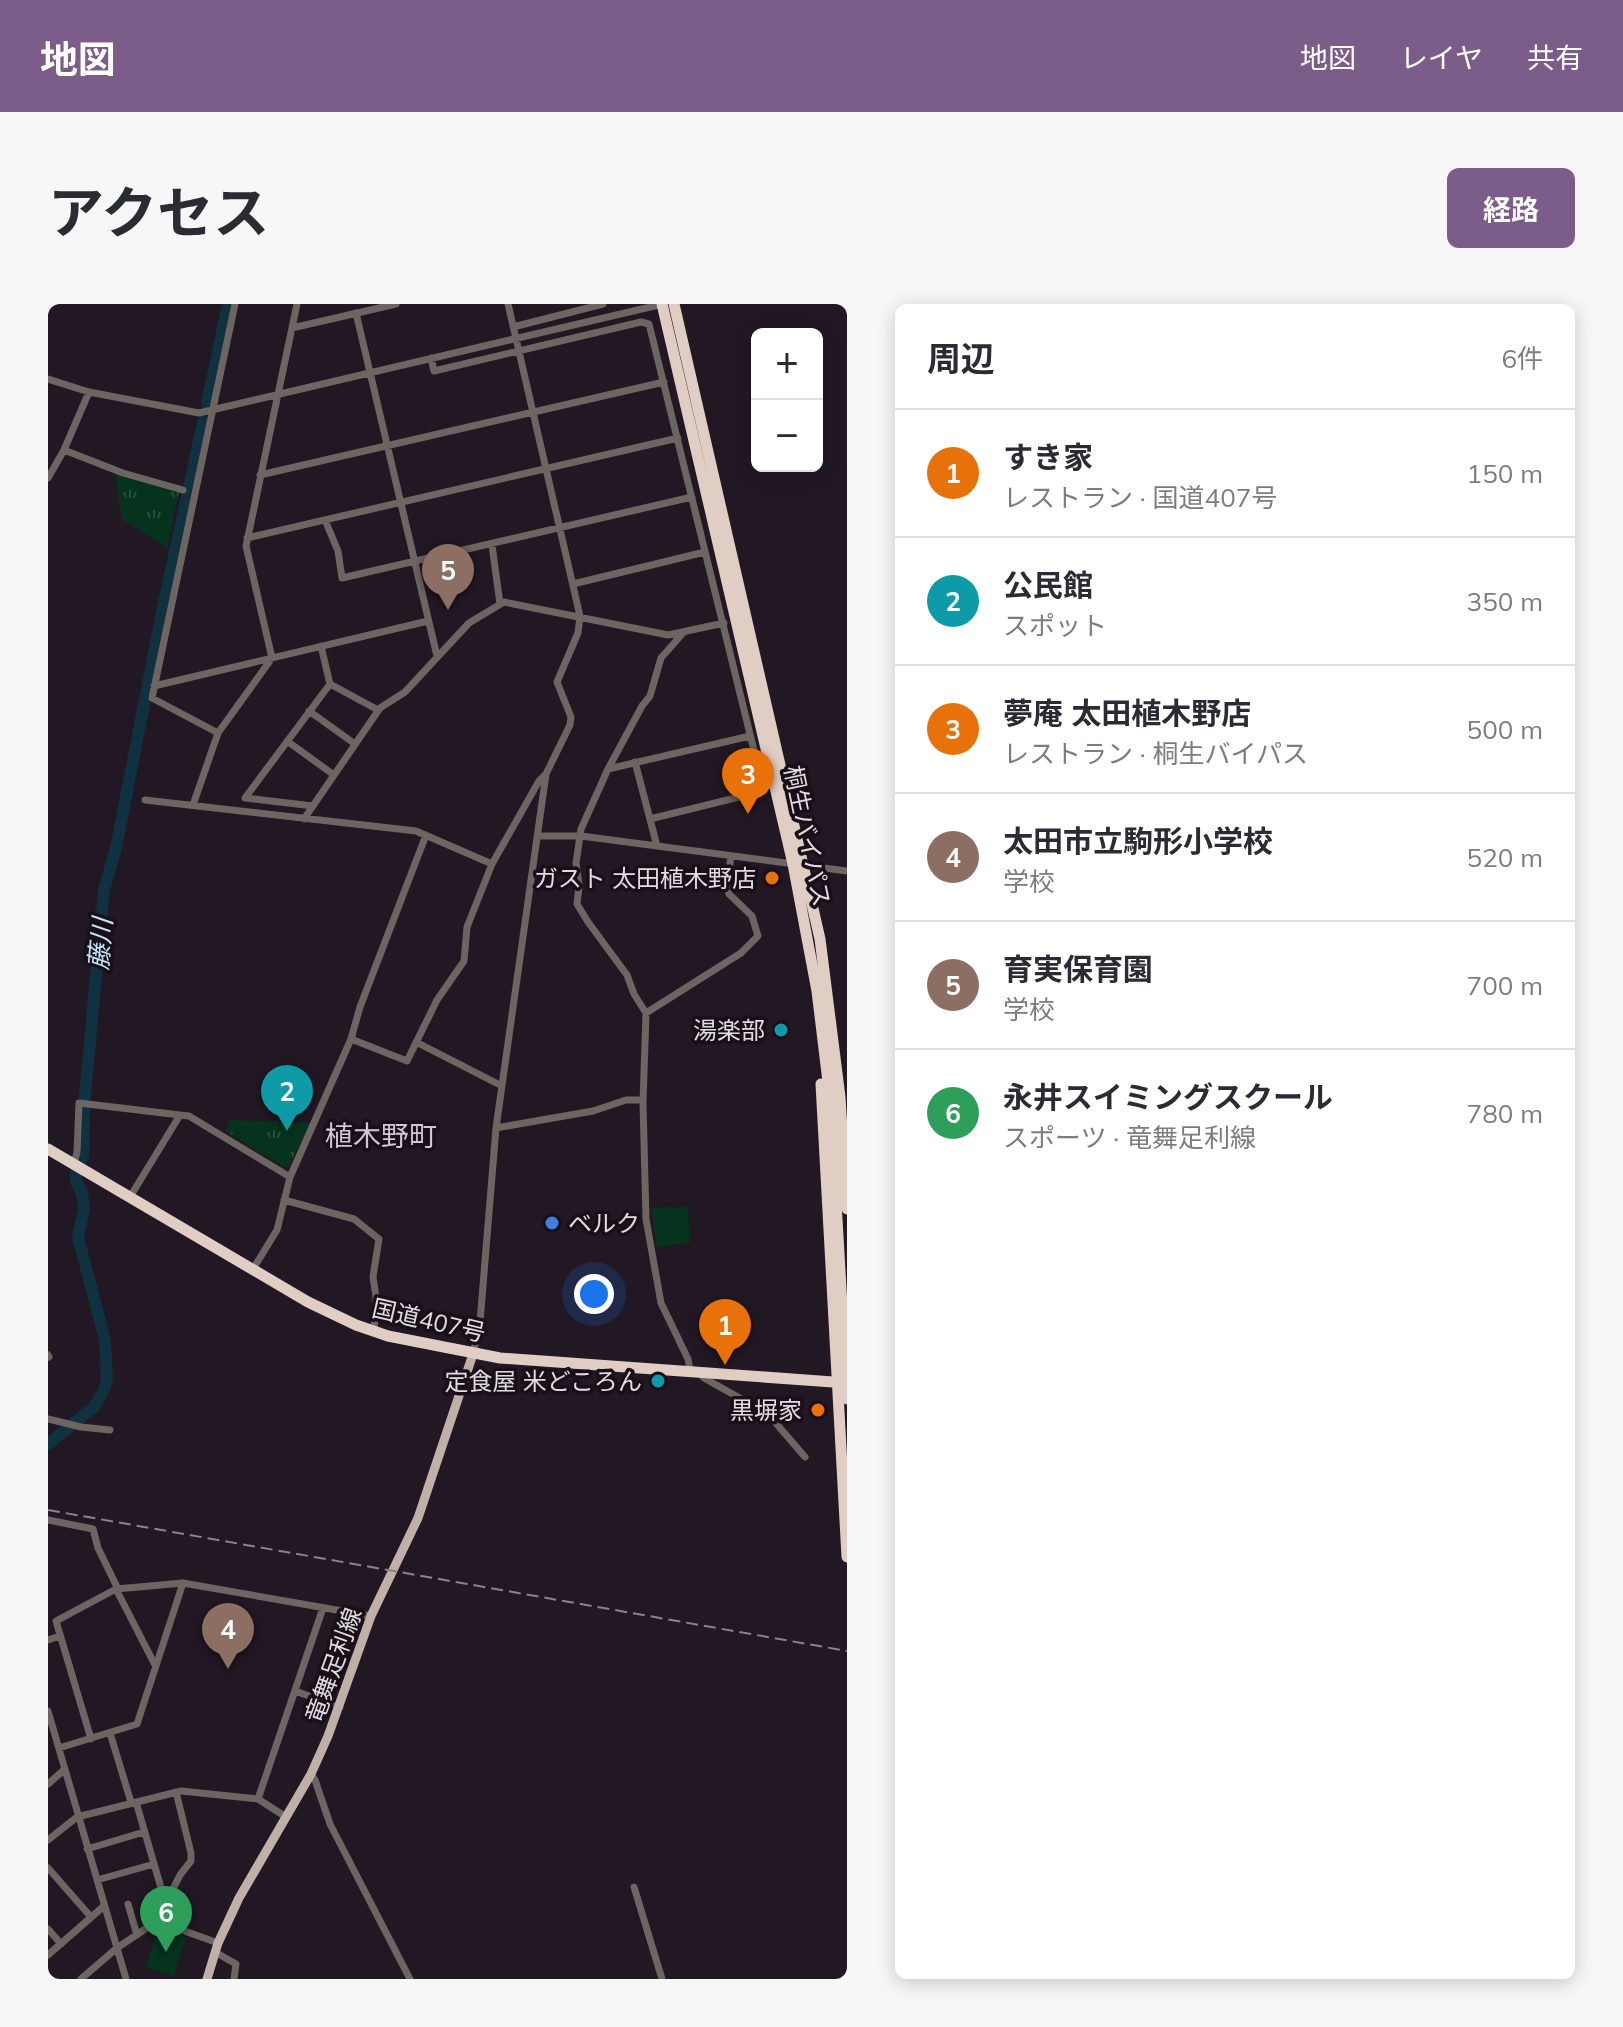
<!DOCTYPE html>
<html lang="ja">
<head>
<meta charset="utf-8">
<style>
	:root { --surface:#fff; --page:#f7f7f7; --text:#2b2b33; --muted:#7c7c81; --line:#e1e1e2; --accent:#7c5c89 }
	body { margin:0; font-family:Mulish,"Noto Sans JP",sans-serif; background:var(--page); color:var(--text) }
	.controls { position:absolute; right:24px; top:24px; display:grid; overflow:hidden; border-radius:12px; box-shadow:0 4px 20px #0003 }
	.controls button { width:72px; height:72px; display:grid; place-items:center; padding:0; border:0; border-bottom:2px solid var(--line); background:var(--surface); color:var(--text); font:40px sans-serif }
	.you { position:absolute; left:546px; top:990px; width:28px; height:28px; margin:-20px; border:6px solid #fff; border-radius:50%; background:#1a73e8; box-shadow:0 0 0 12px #1a73e833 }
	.badge { display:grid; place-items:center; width:52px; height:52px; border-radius:50%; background:var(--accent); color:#fff; font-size:26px; font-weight:700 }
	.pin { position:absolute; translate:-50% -66px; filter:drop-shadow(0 2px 4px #0008) }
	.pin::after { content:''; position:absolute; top:42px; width:28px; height:24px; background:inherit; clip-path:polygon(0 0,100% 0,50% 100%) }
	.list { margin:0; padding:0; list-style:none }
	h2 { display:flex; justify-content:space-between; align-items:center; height:104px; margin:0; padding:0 32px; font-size:34px }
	h2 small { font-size:26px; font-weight:400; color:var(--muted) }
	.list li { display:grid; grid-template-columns:52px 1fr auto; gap:24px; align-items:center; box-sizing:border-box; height:128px; padding:0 32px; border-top:2px solid var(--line) }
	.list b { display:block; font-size:30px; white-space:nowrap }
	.list p { margin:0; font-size:26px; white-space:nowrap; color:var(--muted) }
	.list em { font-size:26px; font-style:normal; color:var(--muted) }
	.map { position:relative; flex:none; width:799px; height:1675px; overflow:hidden; border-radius:12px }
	header { display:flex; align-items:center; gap:48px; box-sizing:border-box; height:112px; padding:0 40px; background:var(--accent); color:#fff }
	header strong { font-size:38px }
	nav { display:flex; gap:44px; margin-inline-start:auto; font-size:28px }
	.intro { display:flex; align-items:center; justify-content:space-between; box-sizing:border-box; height:192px; padding:0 48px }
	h1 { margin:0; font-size:56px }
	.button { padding:20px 36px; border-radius:12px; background:var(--accent); color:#fff; font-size:28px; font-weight:700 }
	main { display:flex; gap:48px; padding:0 48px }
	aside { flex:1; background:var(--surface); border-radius:12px; box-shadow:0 4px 20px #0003 }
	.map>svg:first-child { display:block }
	.park { fill:url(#park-tufts) }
	.pitch { fill:#05331e }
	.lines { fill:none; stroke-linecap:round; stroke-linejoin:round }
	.river { stroke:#0f3140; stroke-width:12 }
	.minor { stroke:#6c6561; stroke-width:7 }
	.major { stroke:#bfb0a8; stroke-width:9 }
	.highway { stroke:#e0cec4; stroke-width:11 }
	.rail { stroke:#8a838c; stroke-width:2; stroke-dasharray:12 6; stroke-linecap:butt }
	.highway-bridge { stroke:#e0cec4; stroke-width:11 }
	.food-dot { fill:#e8710a; stroke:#180f19; stroke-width:3 }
	.culture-dot { fill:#0f9aa8; stroke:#180f19; stroke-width:3 }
	.shop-dot { fill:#3f7fe0; stroke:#180f19; stroke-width:3 }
	.labels { text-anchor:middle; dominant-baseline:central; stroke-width:7; stroke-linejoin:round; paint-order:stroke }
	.street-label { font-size:24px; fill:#e1dbe2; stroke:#180f19 }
	.poi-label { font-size:24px; fill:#e1dbe2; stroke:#180f19; text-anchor:end }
	.water-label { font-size:26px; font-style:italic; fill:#c4e6f7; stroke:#180f19 }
	.quarter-label { font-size:28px; fill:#d2c5d4; stroke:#180f19 }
</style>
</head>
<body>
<header>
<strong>地図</strong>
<nav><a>地図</a><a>レイヤ</a><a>共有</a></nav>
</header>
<div class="intro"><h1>アクセス</h1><a class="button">経路</a></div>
<main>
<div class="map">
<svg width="799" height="1675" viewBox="0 0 799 1675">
	<defs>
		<pattern id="park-tufts" width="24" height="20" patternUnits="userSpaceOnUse" patternTransform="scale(2)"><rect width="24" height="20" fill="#05331e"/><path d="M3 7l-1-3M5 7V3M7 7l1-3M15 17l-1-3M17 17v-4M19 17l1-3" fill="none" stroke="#29503e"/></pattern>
	</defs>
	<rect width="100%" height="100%" fill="#211823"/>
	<!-- park -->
	<path class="park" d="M67 168 131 187 119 244 74 215Z
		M182 816 263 819 239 865 178 827Z"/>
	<!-- pitch -->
	<path class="pitch" d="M640 903 642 939 609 943 603 904Z
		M110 1624 138 1633 126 1672 98 1663Z"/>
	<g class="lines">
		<!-- river -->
		<path class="river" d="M159 100 180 0
			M0 1140 46 1103 56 1086 59 1075 57 1036 30 933 36 905 34 889 28 877V870L35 852 36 802 56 586 68 544 114 308 155 118"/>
		<!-- minor -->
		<path class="minor" d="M308 9 389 352
			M465 23 555 0
			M244 24 348 0
			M383 54 386 67 593 18 601 20 716 487 602 515
			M0 75 41 88 151 109 615 0
			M16 146 75 169 135 186
			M212 171 616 78
			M0 174 16 146 41 88
			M277 216 290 247 294 274 644 193
			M199 234 630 134
			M444 241 452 300
			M525 280 657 248
			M635 329 613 354 602 392 594 402 560 465 533 525 528 559 531 582 529 600 540 618 579 671 586 690 598 709 595 799 598 915 613 999 640 1055 642 1066
			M282 380 330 406
			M106 382 380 317
			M261 407 307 440
			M170 429 104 394 187 0
			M239 437 286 471
			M587 458 609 542
			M560 465 702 432
			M97 496 368 527 444 560
			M145 501 170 429 224 354 198 242 249 0
			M265 502 197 494 282 380 273 342
			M256 515 332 404 357 388 421 319 456 298 620 331 676 319
			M490 532H533L799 567
			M598 709 693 649 710 632 704 612 681 590 679 579 683 552
			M303 735 359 757 389 696 416 657 419 623 444 560 491 477 498 470
			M368 738 454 782
			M448 824 545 807 578 796H595
			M26 860 29 848 31 799 132 811
			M82 893 132 811 141 812 242 873
			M236 896 306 915 331 935 325 973 328 993 326 1027
			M205 965 229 926 242 873 303 735 312 703 378 531
			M425 1050 432 1018 448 824 498 470 522 421 523 413 509 378 530 329 532 312 460 0
			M0 1051 1 1053
			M651 1068 656 1074 720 1110 757 1153
			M0 1115 33 1123 62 1126
			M0 1216 45 1225 50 1244 70 1285
			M68 1285 107 1361
			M0 1336 12 1332
			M247 1387 292 1403
			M0 1407 78 1675
			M62 1429 83 1498
			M43 1435 8 1317 68 1285 135 1279 323 1312
			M11 1444 89 1420 135 1279
			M263 1470 267 1476 282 1520 362 1675
			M0 1480 16 1466
			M210 1495 275 1304
			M88 1498 118 1601
			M0 1536 29 1513 133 1487 210 1495 238 1513
			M39 1545 96 1528
			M0 1564 43 1613
			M49 1576 106 1560
			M586 1583 614 1675
			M80 1600 89 1631
			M109 1617 170 1639
			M0 1625 13 1640
			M167 1648 188 1660 186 1675
			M0 1651 56 1602
			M33 1675 69 1644 109 1617 132 1571 143 1557V1549L128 1488"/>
		<!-- major -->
		<path class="major" d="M159 1675 170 1639 191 1594 263 1470 280 1432 323 1312 370 1214 425 1050"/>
		<!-- highway -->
		<path class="highway" d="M614 0 745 560 769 687 782 794 796 1036
			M626 0 772 635 792 793 799 905
			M773 780 799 1253
			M0 845 260 998 308 1021 340 1032 452 1054 799 1079"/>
		<!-- rail -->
		<path class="rail" d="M0 1206 799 1347"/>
		<!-- highway-bridge -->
		<path class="highway-bridge" d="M796 1036 799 1095"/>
	</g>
	<!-- markers -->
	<g class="food-dot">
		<circle cx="724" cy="574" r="8"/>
		<circle cx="770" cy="1106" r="8"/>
	</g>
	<g class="culture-dot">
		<circle cx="733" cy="726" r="8"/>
		<circle cx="610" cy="1077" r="8"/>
	</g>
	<circle class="shop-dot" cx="504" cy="919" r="8"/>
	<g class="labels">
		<!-- street labels -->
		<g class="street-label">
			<text transform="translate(760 532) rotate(78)">桐生バイパス</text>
			<text transform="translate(381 1016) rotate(13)">国道407号</text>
			<text transform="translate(285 1361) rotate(-70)">竜舞足利線</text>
		</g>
		<!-- poi labels -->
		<g class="poi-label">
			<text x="708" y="574">ガスト 太田植木野店</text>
			<text x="717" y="726">湯楽部</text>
			<text x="520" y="919" text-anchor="start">ベルク</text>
			<text x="594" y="1077">定食屋 米どころん</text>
			<text x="754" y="1106">黒塀家</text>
		</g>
		<!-- water labels -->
		<g class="water-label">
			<text transform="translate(52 640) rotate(-85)">藤川</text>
		</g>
		<!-- quarter labels -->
		<g class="quarter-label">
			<text x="333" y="831">植木野町</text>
		</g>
	</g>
</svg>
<div class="controls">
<button>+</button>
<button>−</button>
</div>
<div class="you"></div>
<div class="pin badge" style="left:677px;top:1061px;background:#e8710a">1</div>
<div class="pin badge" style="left:239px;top:827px;background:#0f9aa8">2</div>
<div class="pin badge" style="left:700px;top:510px;background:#e8710a">3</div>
<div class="pin badge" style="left:180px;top:1365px;background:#8d6e63">4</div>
<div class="pin badge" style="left:400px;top:306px;background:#8d6e63">5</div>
<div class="pin badge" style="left:118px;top:1648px;background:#2e9e5b">6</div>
</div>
<aside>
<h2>周辺<small>6件</small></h2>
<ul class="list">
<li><span class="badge" style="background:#e8710a">1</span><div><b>すき家</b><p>レストラン · 国道407号</p></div><em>150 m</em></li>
<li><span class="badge" style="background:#0f9aa8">2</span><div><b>公民館</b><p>スポット</p></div><em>350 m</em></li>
<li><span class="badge" style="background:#e8710a">3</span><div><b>夢庵 太田植木野店</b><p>レストラン · 桐生バイパス</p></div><em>500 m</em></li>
<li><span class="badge" style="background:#8d6e63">4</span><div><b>太田市立駒形小学校</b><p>学校</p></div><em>520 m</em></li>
<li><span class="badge" style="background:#8d6e63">5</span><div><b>育実保育園</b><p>学校</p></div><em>700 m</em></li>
<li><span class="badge" style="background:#2e9e5b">6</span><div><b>永井スイミングスクール</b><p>スポーツ · 竜舞足利線</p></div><em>780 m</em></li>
</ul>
</aside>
</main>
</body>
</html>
